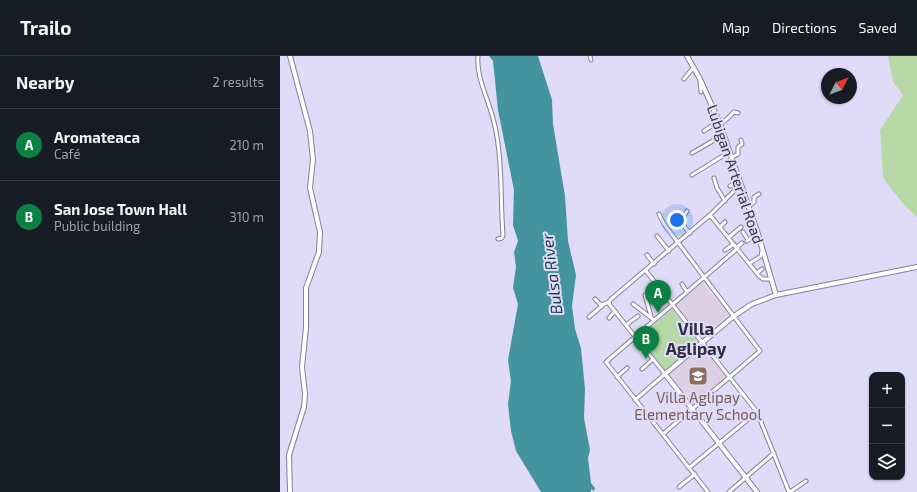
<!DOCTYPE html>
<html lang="en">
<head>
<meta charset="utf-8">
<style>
	:root { --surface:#171b24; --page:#242831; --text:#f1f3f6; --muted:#9ea1a6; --line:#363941; --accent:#0b8043 }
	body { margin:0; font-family:"Exo 2",sans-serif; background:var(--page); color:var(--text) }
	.controls { position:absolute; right:12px; bottom:12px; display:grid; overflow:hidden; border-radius:8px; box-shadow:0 1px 3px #0004 }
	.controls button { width:36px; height:36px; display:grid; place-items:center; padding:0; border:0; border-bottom:1px solid var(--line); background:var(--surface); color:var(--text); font:20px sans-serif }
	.compass { position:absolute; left:541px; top:12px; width:36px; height:36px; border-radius:50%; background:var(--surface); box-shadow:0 1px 3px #0004; rotate:48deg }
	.you { position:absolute; left:397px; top:164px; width:14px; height:14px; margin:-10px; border:3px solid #fff; border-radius:50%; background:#1a73e8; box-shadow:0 0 0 6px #1a73e833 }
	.badge { display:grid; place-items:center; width:26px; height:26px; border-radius:50%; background:var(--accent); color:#fff; font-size:13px; font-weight:700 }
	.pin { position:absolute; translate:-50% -33px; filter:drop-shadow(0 1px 2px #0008) }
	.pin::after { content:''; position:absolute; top:21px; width:14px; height:12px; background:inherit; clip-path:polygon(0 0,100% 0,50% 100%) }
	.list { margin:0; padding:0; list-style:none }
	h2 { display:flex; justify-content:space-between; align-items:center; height:52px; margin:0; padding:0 16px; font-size:17px }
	h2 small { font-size:13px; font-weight:400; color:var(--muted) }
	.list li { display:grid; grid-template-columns:26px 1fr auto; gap:12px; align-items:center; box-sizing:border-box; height:72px; padding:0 16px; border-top:1px solid var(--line) }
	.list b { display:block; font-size:15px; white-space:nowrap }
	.list p { margin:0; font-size:13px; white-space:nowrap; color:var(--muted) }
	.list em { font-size:13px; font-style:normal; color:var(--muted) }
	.icon { flex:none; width:22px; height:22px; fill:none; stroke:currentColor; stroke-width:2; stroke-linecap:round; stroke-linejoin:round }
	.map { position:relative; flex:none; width:637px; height:436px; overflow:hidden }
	header { display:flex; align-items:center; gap:24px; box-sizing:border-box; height:56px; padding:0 20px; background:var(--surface); border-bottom:1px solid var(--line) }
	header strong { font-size:19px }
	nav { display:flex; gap:22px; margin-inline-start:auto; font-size:14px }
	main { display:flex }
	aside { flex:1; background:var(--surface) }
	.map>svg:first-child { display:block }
	.education { fill:#ddd0e4 }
	.green { fill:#b6d9a7 }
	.water { fill:#4494a0 }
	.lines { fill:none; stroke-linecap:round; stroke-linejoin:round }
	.street-casing { stroke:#837f98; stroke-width:5 }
	.secondary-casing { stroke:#837f98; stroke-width:6 }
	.street { stroke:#fff; stroke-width:3 }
	.secondary { stroke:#fff; stroke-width:4 }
	.labels { text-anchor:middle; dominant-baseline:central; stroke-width:4; stroke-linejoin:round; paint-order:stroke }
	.street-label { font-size:15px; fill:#383641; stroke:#e0dbf8 }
	.education-label { font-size:15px; fill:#785e54; stroke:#e0dbf8 }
	.water-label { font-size:16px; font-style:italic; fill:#163c42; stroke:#e0dbf8 }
	.quarter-label { font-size:17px; font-weight:bold; fill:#302c41; stroke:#e0dbf8 }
</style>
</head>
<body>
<header>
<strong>Trailo</strong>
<nav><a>Map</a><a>Directions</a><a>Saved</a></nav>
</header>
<main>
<aside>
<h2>Nearby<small>2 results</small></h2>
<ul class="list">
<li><span class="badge">A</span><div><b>Aromateaca</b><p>Café</p></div><em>210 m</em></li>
<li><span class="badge">B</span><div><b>San Jose Town Hall</b><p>Public building</p></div><em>310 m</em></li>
</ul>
</aside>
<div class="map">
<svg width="637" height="436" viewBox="0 0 637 436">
	<rect width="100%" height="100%" fill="#e0dbf8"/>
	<!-- education -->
	<path class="education" d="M422 226 451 261 423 284 396 248Z
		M423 291 447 322 414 350 388 319Z"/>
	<!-- green -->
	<path class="green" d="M608 0H637V161L625 150 603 122 600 74 623 39 613 26Z
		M392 253 419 287 385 315 360 281Z"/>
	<!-- water -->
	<path class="water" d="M209 0H258L272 44 273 68 285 140 288 185 296 219 292 250 295 273 301 292 305 333 304 362 310 394 308 402 311 427 315 432 314 435 311 433V436H261L236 395 231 375 228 348 231 325 228 304 238 248 233 232 236 211 234 196 238 185 233 169 234 134 218 54 213 5Z"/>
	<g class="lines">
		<defs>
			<path id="street" d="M198 0C196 22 209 44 214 66 223 103 220 141 223 179L222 182 218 183
				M310 0 311 4
				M404 23 413 12
				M420 24 421 36
				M440 68C447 65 448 61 454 56L458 57
				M424 75 439 65
				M412 97 443 79
				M451 102 458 98V91L462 88 461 84
				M412 119 449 96
				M434 122 437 132 445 145
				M450 130 459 124
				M468 151 474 146V141L479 138
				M407 155C401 164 402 170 410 177
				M379 158 384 168 480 295 383 378
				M430 159 460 129
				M440 171 445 166
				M463 176 468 184
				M377 180 389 195
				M449 181 461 171
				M467 185 478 178
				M457 191 462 187
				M445 194 454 188
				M367 199 374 208
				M470 207 481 200 482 195
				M366 215 477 356 509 436
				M477 217 482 213
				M402 228 407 236
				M365 239 371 260
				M315 243 321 249 329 246
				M353 248 374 264
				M309 261 323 249
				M329 262 335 255
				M346 269 358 260
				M362 313 373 303
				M337 321 347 312
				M355 344 385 318 329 248 330 244 430 159 479 220 483 223H491
				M410 411 477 356
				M399 431 415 418
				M428 436 326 306 458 192
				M449 436 494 397
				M510 436 526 425"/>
			<path id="secondary" d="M10 0 30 75 33 103 30 132 40 176 39 196 26 232V272L22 311 25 338 24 351 9 399 10 436
				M407 0 420 23 440 68 478 178 496 239
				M477 436 385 318 454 260 472 248 496 239 637 211"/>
		</defs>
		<!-- street casing -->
		<use href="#street" class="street-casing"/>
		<!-- secondary casing -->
		<use href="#secondary" class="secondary-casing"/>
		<!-- street -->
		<use href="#street" class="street"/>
		<!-- secondary -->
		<use href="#secondary" class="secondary"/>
	</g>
	<!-- icons -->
	<defs>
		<symbol id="school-square" viewBox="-11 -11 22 22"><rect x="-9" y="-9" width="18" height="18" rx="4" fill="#8d6e63" stroke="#e0dbf8"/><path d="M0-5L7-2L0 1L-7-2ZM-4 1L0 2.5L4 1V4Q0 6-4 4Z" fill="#fff"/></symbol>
	</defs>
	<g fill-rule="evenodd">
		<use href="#school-square" x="407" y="309" width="22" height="22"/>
	</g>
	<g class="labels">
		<!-- street labels -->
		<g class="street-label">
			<text transform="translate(456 118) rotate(71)">Lubigan Arterial Road</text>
		</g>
		<!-- education labels -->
		<g class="education-label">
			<text x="418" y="341">Villa Aglipay<tspan x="418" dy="17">Elementary School</tspan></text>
		</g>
		<!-- water labels -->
		<g class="water-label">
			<text transform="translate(271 218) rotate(-97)">Bulsa River</text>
		</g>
		<!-- quarter labels -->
		<g class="quarter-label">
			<text x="416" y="272">Villa<tspan x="416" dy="20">Aglipay</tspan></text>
		</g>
	</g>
</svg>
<div class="controls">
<button>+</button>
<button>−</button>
<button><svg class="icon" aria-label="layers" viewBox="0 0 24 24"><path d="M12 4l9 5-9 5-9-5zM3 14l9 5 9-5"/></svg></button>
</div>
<svg class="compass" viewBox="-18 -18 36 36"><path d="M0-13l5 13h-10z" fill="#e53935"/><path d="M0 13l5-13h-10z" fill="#9ea1a6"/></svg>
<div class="you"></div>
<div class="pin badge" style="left:378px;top:257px">A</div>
<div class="pin badge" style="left:366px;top:303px">B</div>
</div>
</main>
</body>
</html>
